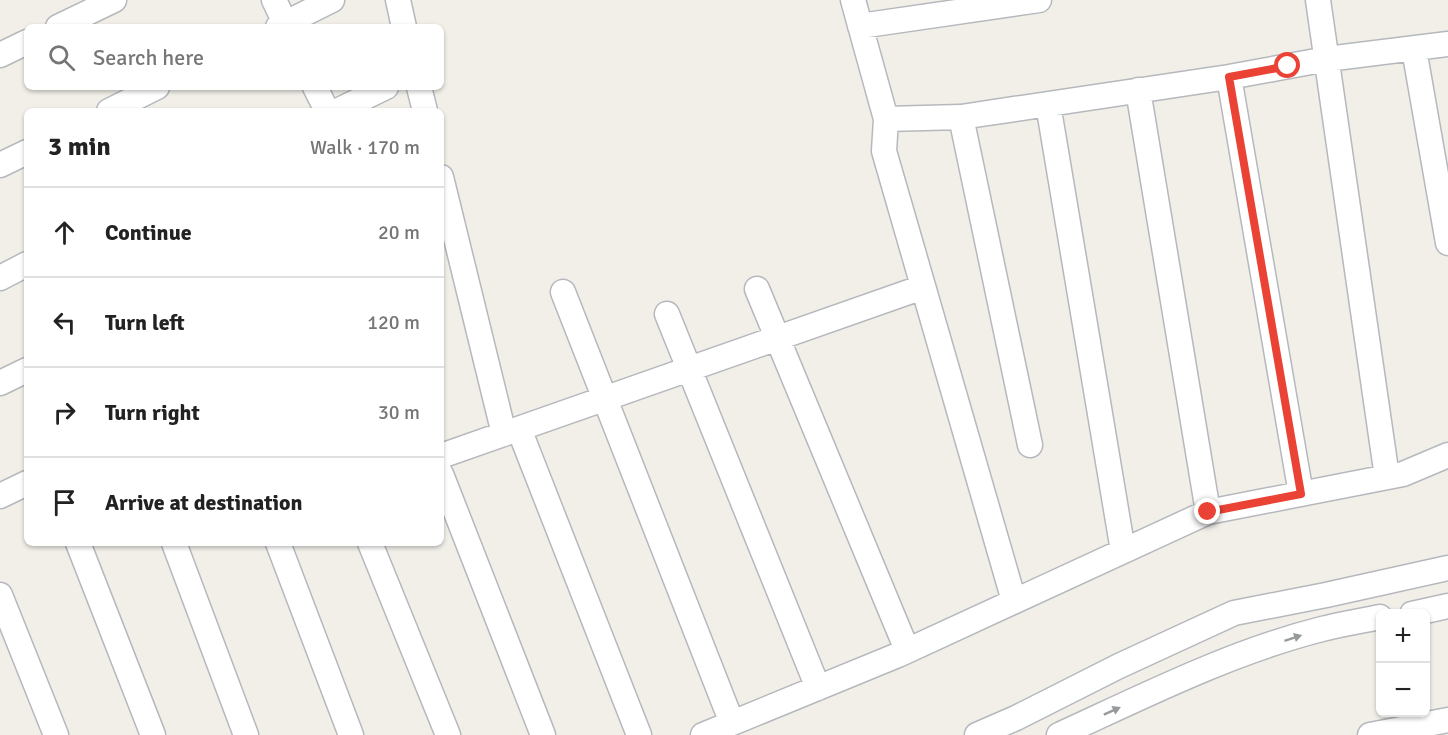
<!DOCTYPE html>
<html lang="en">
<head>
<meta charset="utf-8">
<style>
	:root { --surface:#fff; --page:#f6f6f6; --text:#222; --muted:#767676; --line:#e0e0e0 }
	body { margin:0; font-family:Signika,sans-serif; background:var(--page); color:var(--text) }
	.controls { position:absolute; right:18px; bottom:18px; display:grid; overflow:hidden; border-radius:9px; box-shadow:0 2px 4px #0004 }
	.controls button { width:54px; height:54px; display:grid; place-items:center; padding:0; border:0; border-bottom:2px solid var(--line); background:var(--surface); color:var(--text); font:30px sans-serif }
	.stop { position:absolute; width:18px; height:18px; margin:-14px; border:4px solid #ea4335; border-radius:50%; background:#fff }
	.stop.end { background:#ea4335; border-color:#fff; box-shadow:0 2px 6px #0008 }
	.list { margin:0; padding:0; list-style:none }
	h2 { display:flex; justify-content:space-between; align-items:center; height:78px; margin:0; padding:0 24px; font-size:26px }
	h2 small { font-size:20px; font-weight:400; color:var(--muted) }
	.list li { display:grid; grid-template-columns:39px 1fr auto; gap:18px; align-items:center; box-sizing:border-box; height:90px; padding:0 24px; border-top:2px solid var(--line) }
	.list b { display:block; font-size:22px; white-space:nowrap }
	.list em { font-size:20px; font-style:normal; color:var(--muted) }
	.icon { flex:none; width:33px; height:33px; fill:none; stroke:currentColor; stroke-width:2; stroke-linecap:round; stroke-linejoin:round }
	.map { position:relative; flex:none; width:1448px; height:735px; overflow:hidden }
	.search { position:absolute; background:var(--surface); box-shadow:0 2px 4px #0004; left:24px; top:24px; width:420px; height:66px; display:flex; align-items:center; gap:15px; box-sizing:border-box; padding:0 21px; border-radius:9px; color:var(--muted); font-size:22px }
	.panel { position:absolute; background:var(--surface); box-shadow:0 2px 4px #0004; left:24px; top:108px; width:420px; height:438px; border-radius:9px }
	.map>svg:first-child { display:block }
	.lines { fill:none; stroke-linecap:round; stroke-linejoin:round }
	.street-casing { stroke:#b5b8bc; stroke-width:27 }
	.street { stroke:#fff; stroke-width:24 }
	.oneway { fill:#979a9d }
	.route { stroke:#ea4335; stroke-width:8 }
</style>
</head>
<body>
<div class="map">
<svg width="1448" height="735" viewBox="0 0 1448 735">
	<rect width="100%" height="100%" fill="#f1efe8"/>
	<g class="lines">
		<defs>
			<path id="street" d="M274 0 287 27
				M398 0 404 27
				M853 0 886 119 884 151 1014 601
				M1318 0 1387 477
				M860 26 1039 0
				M58 27 114 0
				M278 27 332 0
				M1414 49 1448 243
				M0 55 27 42
				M1229 77 1301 494
				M315 87 327 111
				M419 87 425 111
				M1138 90 1208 512
				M1048 104 1123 551
				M109 111 157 87
				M337 111 386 87
				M961 117 1030 445
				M886 119 961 117 1229 77 1327 59 1448 44
				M0 165 27 152
				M441 177 504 434
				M0 278 27 264
				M757 289 907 650
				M563 292 732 723
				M667 314 818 688
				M0 383 27 370
				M519 429 639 735
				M441 456 923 287
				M441 474 543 735
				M0 496 27 483
				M78 543 153 735
				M174 543 246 735
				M278 543 351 735
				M370 543 448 735
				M0 595 56 735
				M1412 614 1448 606
				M703 735 898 655 1208 512 1403 474 1448 455
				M977 735 1016 718 1119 666 1234 613 1326 595 1448 568
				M1059 735C1144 696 1231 652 1322 629 1341 624 1361 621 1380 617
				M1370 735 1448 720"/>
		</defs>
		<!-- street casing -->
		<use href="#street" class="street-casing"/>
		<!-- street -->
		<use href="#street" class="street"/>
	</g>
	<!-- one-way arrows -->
	<defs><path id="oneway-solid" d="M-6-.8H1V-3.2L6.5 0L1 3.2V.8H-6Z" transform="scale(1.5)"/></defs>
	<g class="oneway">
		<use href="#oneway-solid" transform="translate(1293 638) rotate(-18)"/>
		<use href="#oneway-solid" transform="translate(1112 711) rotate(-24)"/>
	</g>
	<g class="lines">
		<!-- route -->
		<path class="route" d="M1208 512 1301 494 1229 77 1288 66"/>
	</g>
</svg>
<div class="controls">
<button>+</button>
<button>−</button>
</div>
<div class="stop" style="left:1288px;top:66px"></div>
<div class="stop end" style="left:1208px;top:512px"></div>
<div class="search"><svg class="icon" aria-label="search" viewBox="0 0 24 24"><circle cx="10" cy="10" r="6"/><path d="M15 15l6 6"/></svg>Search here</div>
<section class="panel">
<h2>3 min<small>Walk · 170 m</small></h2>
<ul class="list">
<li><svg class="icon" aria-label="ahead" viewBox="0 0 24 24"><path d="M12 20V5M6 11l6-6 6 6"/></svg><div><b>Continue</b></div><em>20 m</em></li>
<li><svg class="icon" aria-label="left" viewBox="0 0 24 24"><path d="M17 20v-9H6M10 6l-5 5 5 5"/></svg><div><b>Turn left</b></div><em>120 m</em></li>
<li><svg class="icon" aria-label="right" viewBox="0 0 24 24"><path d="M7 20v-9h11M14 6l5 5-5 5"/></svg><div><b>Turn right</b></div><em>30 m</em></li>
<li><svg class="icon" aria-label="arrive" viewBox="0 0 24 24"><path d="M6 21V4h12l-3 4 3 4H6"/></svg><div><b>Arrive at destination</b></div></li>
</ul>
</section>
</div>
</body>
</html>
